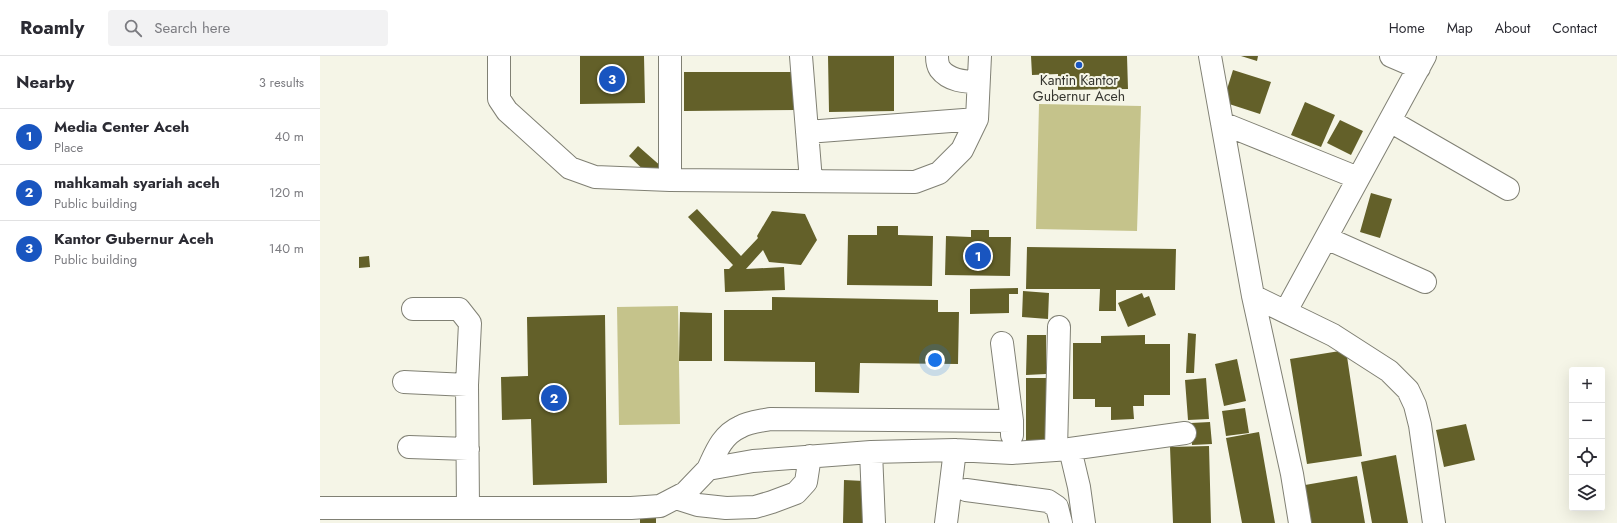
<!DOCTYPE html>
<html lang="en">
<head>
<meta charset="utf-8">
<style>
	:root { --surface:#fff; --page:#f2f2f3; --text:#2b2b33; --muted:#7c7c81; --line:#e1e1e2; --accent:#1955c0 }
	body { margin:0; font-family:Jost,sans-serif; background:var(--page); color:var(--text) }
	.controls { position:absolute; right:12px; bottom:12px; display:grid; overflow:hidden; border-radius:4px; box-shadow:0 4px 16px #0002 }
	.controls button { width:36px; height:36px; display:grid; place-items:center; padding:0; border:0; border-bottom:1px solid var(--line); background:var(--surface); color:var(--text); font:20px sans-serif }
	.you { position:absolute; left:615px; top:304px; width:14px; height:14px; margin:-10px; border:3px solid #fff; border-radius:50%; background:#1a73e8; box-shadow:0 0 0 6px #1a73e833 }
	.badge { display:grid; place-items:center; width:26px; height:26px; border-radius:50%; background:var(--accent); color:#fff; font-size:13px; font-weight:700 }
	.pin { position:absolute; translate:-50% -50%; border:2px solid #fff; box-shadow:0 1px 4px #0006 }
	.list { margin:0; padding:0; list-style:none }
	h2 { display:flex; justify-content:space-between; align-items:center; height:52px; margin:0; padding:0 16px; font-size:17px }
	h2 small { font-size:13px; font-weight:400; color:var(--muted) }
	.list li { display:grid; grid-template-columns:26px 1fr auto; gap:12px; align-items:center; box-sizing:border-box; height:56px; padding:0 16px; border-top:1px solid var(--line) }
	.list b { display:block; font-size:15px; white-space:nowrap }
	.list p { margin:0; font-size:13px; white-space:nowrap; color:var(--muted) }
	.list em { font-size:13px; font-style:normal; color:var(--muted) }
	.icon { flex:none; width:22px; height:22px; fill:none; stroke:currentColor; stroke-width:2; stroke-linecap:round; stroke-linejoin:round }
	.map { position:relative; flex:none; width:1297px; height:467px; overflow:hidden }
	header { display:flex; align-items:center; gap:24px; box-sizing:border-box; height:56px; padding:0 20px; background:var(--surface); border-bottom:1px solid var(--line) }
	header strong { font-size:19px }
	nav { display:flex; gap:22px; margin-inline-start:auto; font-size:14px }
	.search { width:280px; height:36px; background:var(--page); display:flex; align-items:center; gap:10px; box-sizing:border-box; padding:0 14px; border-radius:4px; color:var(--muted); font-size:15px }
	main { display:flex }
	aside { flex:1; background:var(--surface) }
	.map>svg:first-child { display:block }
	.green { fill:#c5c38b }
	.building { fill:#636029 }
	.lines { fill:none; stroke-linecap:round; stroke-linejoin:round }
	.minor-casing { stroke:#808074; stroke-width:24 }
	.minor { stroke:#fff; stroke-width:22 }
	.poi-dot { fill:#1955c0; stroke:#f5f5e7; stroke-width:1.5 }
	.labels { text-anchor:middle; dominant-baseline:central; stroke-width:4; stroke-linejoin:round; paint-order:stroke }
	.poi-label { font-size:14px; fill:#35352f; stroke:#f5f5e7 }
</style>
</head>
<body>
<header>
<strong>Roamly</strong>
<div class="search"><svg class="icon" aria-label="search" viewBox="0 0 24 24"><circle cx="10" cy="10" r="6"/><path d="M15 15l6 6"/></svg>Search here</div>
<nav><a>Home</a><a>Map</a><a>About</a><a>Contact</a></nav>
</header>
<main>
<aside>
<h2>Nearby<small>3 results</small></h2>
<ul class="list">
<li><span class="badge">1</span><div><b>Media Center Aceh</b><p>Place</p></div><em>40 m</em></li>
<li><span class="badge">2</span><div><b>mahkamah syariah aceh</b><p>Public building</p></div><em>120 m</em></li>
<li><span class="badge">3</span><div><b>Kantor Gubernur Aceh</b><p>Public building</p></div><em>140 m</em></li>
</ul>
</aside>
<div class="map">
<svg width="1297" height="467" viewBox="0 0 1297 467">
	<rect width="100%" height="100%" fill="#f5f5e7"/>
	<!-- green -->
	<path class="green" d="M719 48 821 50 817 175 716 173Z
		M358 250 360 368 299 369 297 251Z"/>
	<!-- building -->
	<path class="building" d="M260 0H324L325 47 260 48Z
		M508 0H574V55L509 56Z
		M711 0H807L808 33 738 34V18L712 19Z
		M921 0H938L937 5Z
		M913 14 951 26 940 58 903 46Z
		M364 16H476V54L364 55Z
		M985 46 1015 59 1001 91 971 79Z
		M1020 64 1043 75 1031 99 1007 87Z
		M318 90 343 112 333 123 309 100Z
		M1051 137 1072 143 1060 182 1040 176Z
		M377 153 421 200 438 182 437 180 452 155 485 158 497 184 481 209 449 206 443 194 426 213 464 211 465 234 405 236 404 213H409L413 209 368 161Z
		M557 170H578V179L613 180 612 230 527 229 528 179H557Z
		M651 174H669V181H691L690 220 625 219 626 180 651 181Z
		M707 191 856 193 855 234H796V255H779L780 233H706Z
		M49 200 50 211 39 212V201Z
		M698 232V238H689V257L650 258V233Z
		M703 235 729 237 728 263 702 261Z
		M822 237 824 242 829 240 836 259 808 271 798 247Z
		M452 241 618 244V256H639L638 308 540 307 539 337 495 336V306L404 305V254H452Z
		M360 256 392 257V305H359Z
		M285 259 287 427 213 429 211 363 182 364 181 321 208 320 207 261Z
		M868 277 876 278 874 317H866Z
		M707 279H726V318L706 319Z
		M825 279V288H850V339H824V350H813L814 363 791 364V351H775V343H753V287H781V280Z
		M1026 294 1042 400 987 408 970 303Z
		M917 303 926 345 904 350 895 308Z
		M706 322H730L731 387H706Z
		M886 322 889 363 868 364 865 324Z
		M925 352 929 377 906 380 902 355Z
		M890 366 892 388 872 389 871 367Z
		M1146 368 1155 404 1124 411 1116 374Z
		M939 376 955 467H922L906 382Z
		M889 390 891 467H853L850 391Z
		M1076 399 1088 467H1052L1041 406Z
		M1037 420 1045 467H991L985 429Z
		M524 424 544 425V467H523Z
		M320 462H336V467H320Z"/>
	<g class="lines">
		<defs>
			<path id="minor" d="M179 0V43L187 55 250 112 275 121 350 124 595 126 619 117 642 94 657 63 660 0
				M350 0V124
				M481 0 491 125
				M617 0C617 4 618 10 620 13 629 25 645 26 658 26
				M890 0 933 240 972 418 980 467
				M1071 0 1099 12
				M1070 65 1188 133
				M902 67 1038 122
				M487 76 657 63
				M1006 182 1105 226
				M933 240 1013 279 1069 315 1088 334 1095 349 1100 369 1114 467
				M93 253H139L150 267 147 329 148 452
				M966 255 1105 0
				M682 287 692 365V379
				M84 326 147 329
				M89 391 148 393
				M750 393 865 377
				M736 394 739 271
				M551 396 554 467
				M388 413C396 396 402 379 420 371 428 366 441 365 450 363L692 365
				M646 434 728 445 737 451 741 467
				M356 442 378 449 406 452 435 451 452 446 476 437 486 426 490 400
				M0 452H311L340 450 365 437 388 413 433 405 551 396 635 394 692 397 750 393 759 431 764 467
				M626 467 635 394"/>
		</defs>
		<!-- minor casing -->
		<use href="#minor" class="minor-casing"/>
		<!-- minor -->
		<use href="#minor" class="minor"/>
	</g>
	<!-- markers -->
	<circle class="poi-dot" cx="759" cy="9" r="4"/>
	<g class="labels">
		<!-- poi labels -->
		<g class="poi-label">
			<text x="759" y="24">Kantin Kantor<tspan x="759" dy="16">Gubernur Aceh</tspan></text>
		</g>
	</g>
</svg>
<div class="controls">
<button>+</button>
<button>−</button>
<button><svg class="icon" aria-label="locate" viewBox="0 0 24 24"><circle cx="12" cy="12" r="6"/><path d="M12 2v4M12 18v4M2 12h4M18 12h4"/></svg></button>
<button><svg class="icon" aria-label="layers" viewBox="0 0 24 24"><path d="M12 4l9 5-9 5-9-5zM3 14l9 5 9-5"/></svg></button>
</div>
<div class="you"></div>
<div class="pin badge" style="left:658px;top:200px">1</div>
<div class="pin badge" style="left:234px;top:342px">2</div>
<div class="pin badge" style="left:292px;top:23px">3</div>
</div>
</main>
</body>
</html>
